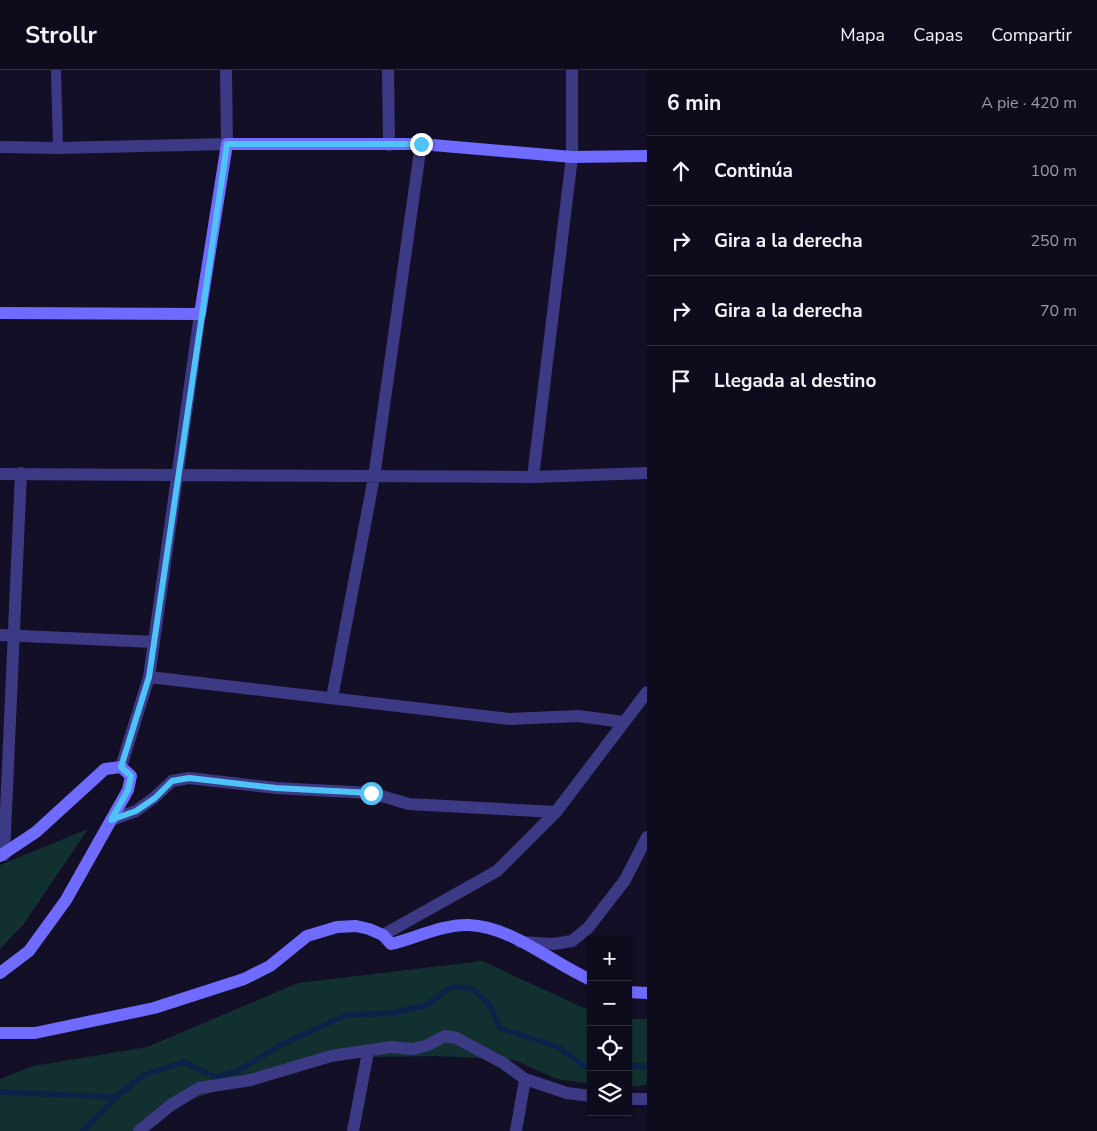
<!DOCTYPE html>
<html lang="es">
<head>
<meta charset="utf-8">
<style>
	:root { --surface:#0e0b1c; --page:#1c1929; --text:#f1f3f6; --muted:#9b9ba3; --line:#2e2b3b }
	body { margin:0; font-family:"Nunito Sans",sans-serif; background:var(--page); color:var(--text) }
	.controls { position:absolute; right:15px; bottom:15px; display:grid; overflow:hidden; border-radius:0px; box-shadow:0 1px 4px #0004 }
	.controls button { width:45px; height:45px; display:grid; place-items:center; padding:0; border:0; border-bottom:1px solid var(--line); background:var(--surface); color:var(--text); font:25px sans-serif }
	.stop { position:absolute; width:15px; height:15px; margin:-11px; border:4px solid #4fc3f7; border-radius:50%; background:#fff }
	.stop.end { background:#4fc3f7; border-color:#fff; box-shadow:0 1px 5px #0008 }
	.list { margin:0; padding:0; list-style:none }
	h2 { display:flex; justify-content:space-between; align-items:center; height:65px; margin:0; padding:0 20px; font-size:21px }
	h2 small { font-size:16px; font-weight:400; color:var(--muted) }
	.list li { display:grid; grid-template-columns:32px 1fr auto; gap:15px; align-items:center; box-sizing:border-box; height:70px; padding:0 20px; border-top:1px solid var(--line) }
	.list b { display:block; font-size:19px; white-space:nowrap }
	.list em { font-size:16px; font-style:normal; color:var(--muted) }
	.icon { flex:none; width:28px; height:28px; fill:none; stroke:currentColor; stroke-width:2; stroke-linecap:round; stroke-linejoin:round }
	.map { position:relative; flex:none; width:647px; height:1061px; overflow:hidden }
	header { display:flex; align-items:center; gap:30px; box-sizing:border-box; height:70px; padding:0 25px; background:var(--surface); border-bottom:1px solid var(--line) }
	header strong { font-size:24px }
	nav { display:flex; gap:28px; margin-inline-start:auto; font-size:18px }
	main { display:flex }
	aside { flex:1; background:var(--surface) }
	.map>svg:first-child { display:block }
	.green { fill:#12302f }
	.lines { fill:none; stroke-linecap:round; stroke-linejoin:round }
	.stream { stroke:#0c2248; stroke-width:5.5 }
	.lane { stroke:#3d3a85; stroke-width:10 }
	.street { stroke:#3d3a85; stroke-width:12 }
	.secondary { stroke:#6f6bff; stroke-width:12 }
	.route { stroke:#4fc3f7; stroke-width:6 }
</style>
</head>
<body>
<header>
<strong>Strollr</strong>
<nav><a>Mapa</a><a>Capas</a><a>Compartir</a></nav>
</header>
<main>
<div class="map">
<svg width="647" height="1061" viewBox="0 0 647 1061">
	<rect width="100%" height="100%" fill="#130f26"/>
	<!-- green -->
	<path class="green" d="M88 759 23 855 0 879V795Z
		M482 891 591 941V1014L557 1009 514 990 437 986 315 988 177 1034 139 1054 133 1061H0V1009L33 996 147 977 298 913Z
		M628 949H647V1015L628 1017Z"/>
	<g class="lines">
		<!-- stream -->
		<path class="stream" d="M628 996H647
			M0 1022 116 1027
			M83 1061 116 1027 144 1005 184 992 216 1007 238 1001 279 976 346 945 393 943 426 935 452 917 472 918 489 934 500 958 558 977 584 996 591 995"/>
		<!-- lane -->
		<path class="lane" d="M56 0 58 78"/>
		<!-- street -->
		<path class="street" d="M388 0 389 75
			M0 77 58 78 227 74 226 0
			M0 404 533 407 647 403
			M533 407 572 87V0
			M0 565 154 572
			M149 607 509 649 578 646 624 652
			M332 628 374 407 421 74
			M121 697 149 607 200 244
			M111 750 136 741 155 727 172 711 189 708 276 718 371 723 409 734 556 742
			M4 785 21 403
			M383 865 497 801 556 742 647 622
			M520 872 553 874 572 871 588 858 625 810 647 767
			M628 1029H647
			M139 1061 171 1035 199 1018 251 1010 331 986 391 977 413 979 428 975 445 966 456 968 503 993 525 1009 567 1023 591 1026
			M353 1061 368 982
			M516 1061 525 1009"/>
		<!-- secondary -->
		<path class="secondary" d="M0 243 200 244 227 74H421L572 87 647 86
			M0 786 36 762 105 699 121 697 131 706 128 720 66 830 29 881 0 903
			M628 922 647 923
			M0 963H35L154 938 244 909 270 896 307 866 337 857 356 856 369 859 383 865 391 874C416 868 443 854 469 855 513 857 552 893 591 910"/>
	</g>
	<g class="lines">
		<!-- route -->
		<path class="route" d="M371 723 276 718 189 708 172 711 155 728 136 741 111 750 128 720 131 706 121 697 149 607 227 74H421"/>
	</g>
</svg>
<div class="controls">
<button>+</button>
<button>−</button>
<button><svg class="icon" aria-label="locate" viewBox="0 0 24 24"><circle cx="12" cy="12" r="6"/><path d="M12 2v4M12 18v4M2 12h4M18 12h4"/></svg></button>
<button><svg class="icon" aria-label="layers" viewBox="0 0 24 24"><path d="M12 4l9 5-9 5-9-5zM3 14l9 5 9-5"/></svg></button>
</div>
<div class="stop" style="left:371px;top:723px"></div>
<div class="stop end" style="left:421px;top:74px"></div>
</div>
<aside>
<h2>6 min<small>A pie · 420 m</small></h2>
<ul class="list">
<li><svg class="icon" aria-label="ahead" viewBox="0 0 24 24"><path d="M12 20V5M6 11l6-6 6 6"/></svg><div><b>Continúa</b></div><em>100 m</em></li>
<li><svg class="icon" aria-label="right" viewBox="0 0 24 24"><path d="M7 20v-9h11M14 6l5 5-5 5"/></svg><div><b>Gira a la derecha</b></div><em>250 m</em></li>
<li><svg class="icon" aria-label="right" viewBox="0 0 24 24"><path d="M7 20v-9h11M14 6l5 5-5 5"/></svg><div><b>Gira a la derecha</b></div><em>70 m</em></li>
<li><svg class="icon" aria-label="arrive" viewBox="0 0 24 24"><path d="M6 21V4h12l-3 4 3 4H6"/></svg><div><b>Llegada al destino</b></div></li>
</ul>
</aside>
</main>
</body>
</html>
